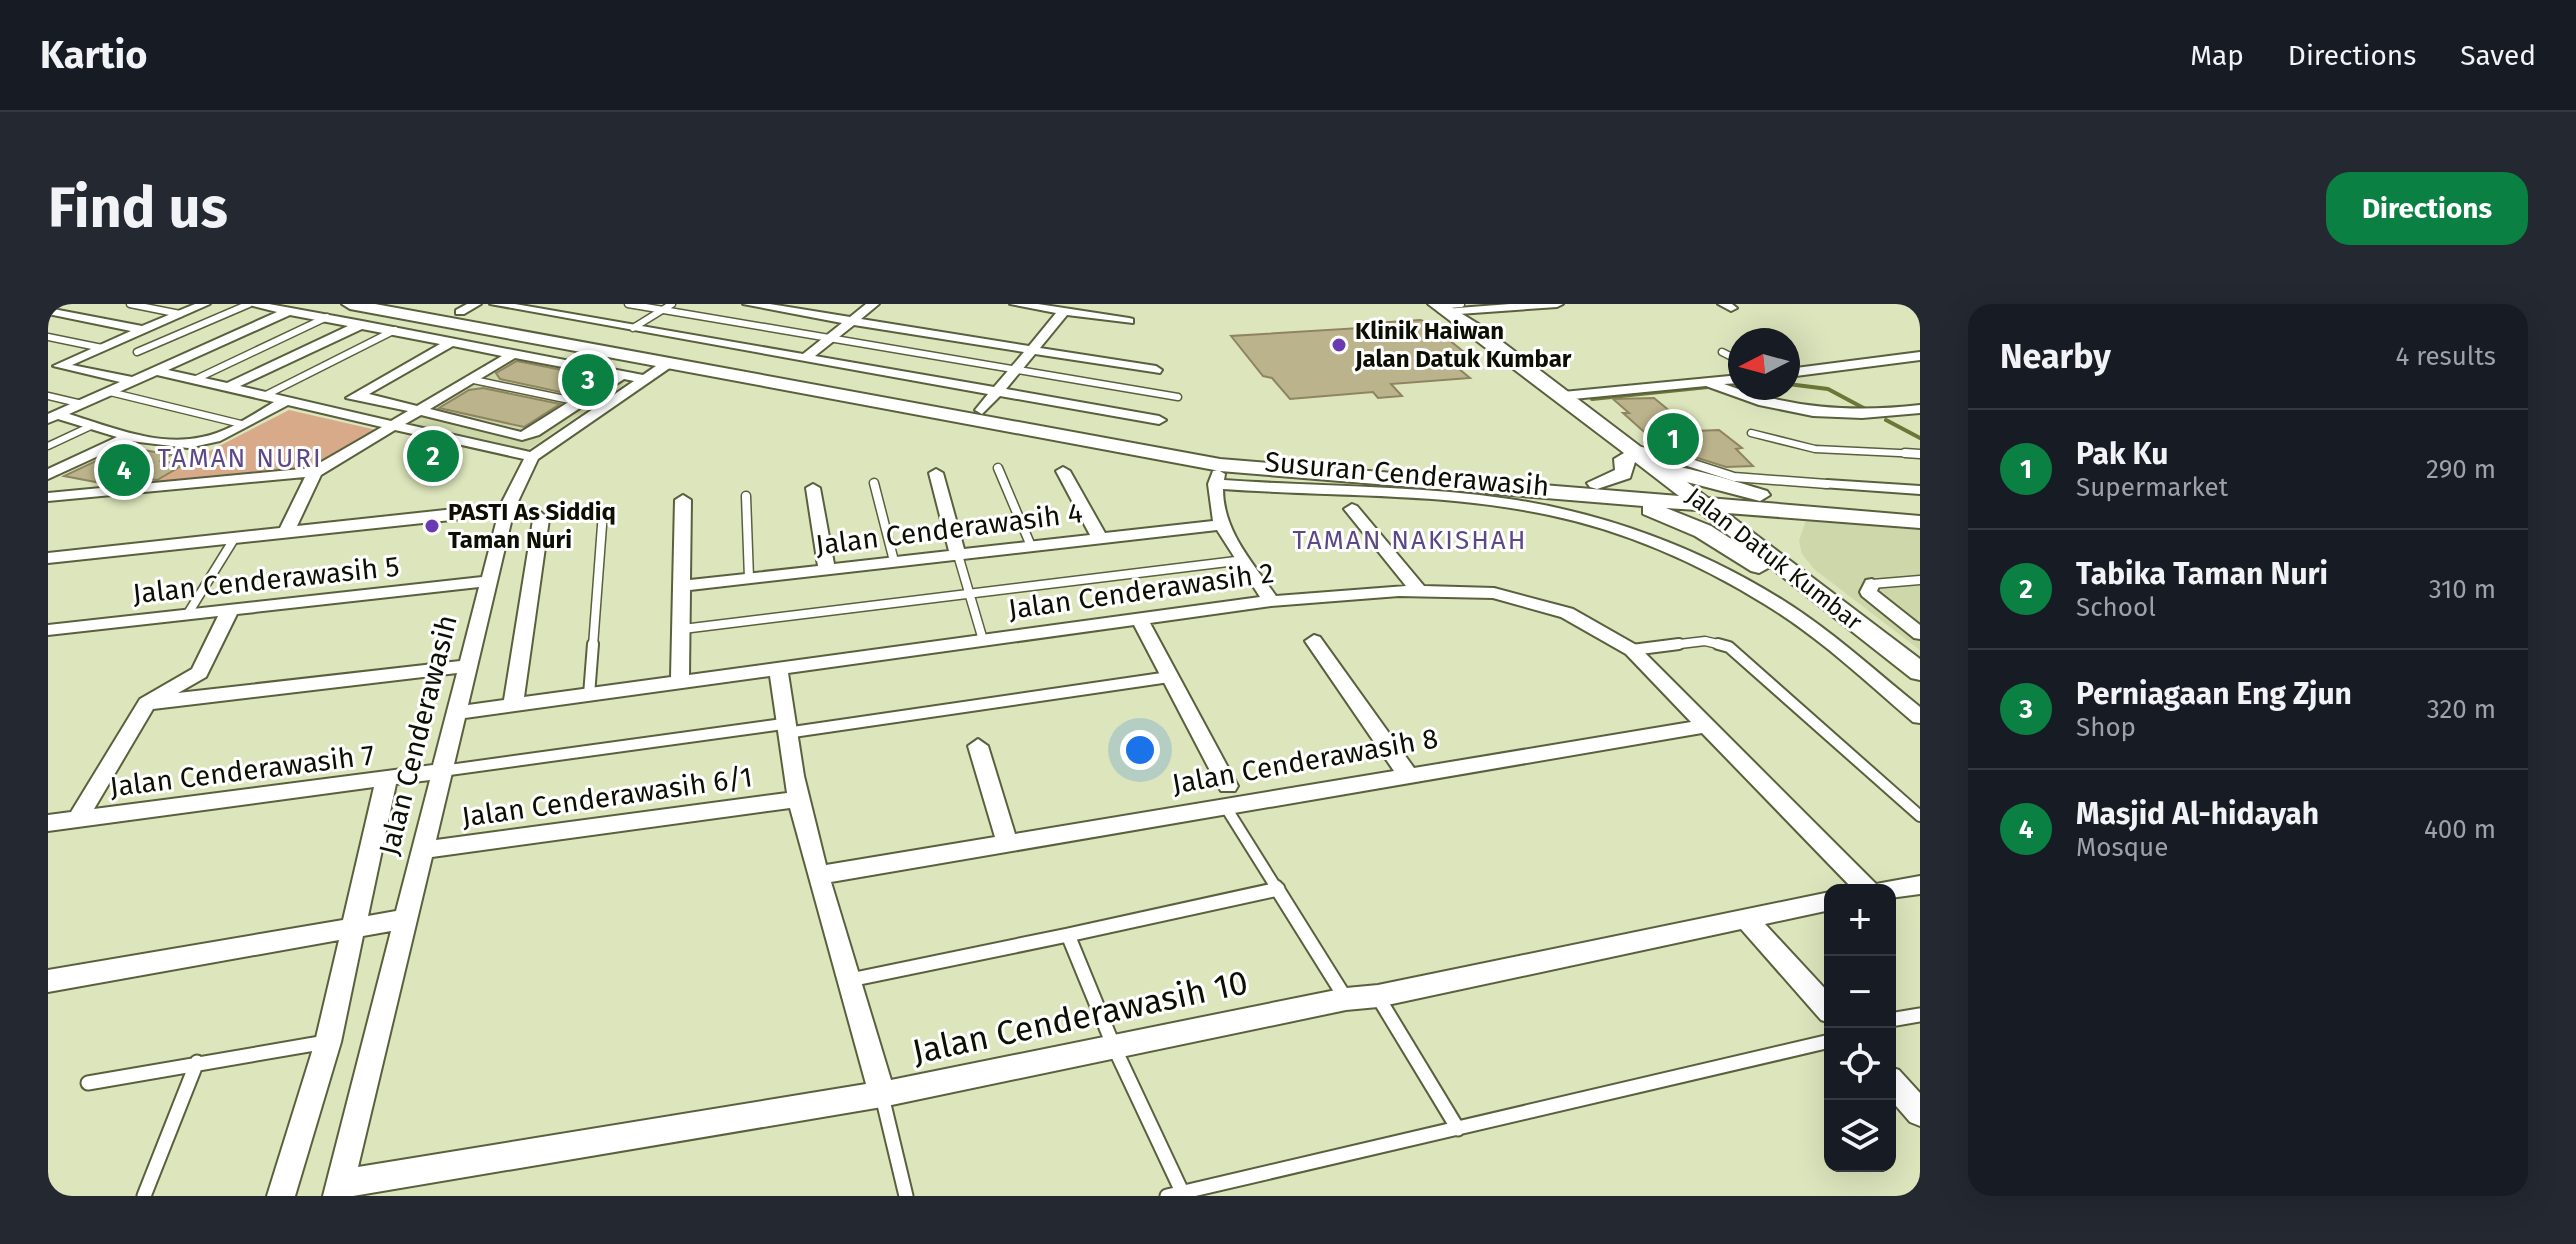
<!DOCTYPE html>
<html lang="en">
<head>
<meta charset="utf-8">
<style>
	:root { --surface:#171b24; --page:#242831; --text:#f1f3f6; --muted:#9ea1a6; --line:#363941; --accent:#0b8043 }
	body { margin:0; font-family:"Fira Sans",sans-serif; background:var(--page); color:var(--text) }
	.controls { position:absolute; right:24px; bottom:24px; display:grid; overflow:hidden; border-radius:16px; box-shadow:0 8px 32px #0002 }
	.controls button { width:72px; height:72px; display:grid; place-items:center; padding:0; border:0; border-bottom:2px solid var(--line); background:var(--surface); color:var(--text); font:40px sans-serif }
	.compass { position:absolute; left:1680px; top:24px; width:72px; height:72px; border-radius:50%; background:var(--surface); box-shadow:0 8px 32px #0002; rotate:264deg }
	.you { position:absolute; left:1092px; top:446px; width:28px; height:28px; margin:-20px; border:6px solid #fff; border-radius:50%; background:#1a73e8; box-shadow:0 0 0 12px #1a73e833 }
	.badge { display:grid; place-items:center; width:52px; height:52px; border-radius:50%; background:var(--accent); color:#fff; font-size:26px; font-weight:700 }
	.pin { position:absolute; translate:-50% -50%; border:4px solid #fff; box-shadow:0 2px 8px #0006 }
	.list { margin:0; padding:0; list-style:none }
	h2 { display:flex; justify-content:space-between; align-items:center; height:104px; margin:0; padding:0 32px; font-size:34px }
	h2 small { font-size:26px; font-weight:400; color:var(--muted) }
	.list li { display:grid; grid-template-columns:52px 1fr auto; gap:24px; align-items:center; box-sizing:border-box; height:120px; padding:0 32px; border-top:2px solid var(--line) }
	.list b { display:block; font-size:30px; white-space:nowrap }
	.list p { margin:0; font-size:26px; white-space:nowrap; color:var(--muted) }
	.list em { font-size:26px; font-style:normal; color:var(--muted) }
	.icon { flex:none; width:44px; height:44px; fill:none; stroke:currentColor; stroke-width:2; stroke-linecap:round; stroke-linejoin:round }
	.map { position:relative; flex:none; width:1872px; height:892px; overflow:hidden; border-radius:24px }
	header { display:flex; align-items:center; gap:48px; box-sizing:border-box; height:112px; padding:0 40px; background:var(--surface); border-bottom:2px solid var(--line) }
	header strong { font-size:38px }
	nav { display:flex; gap:44px; margin-inline-start:auto; font-size:28px }
	.intro { display:flex; align-items:center; justify-content:space-between; box-sizing:border-box; height:192px; padding:0 48px }
	h1 { margin:0; font-size:56px }
	.button { padding:20px 36px; border-radius:24px; background:var(--accent); color:#fff; font-size:28px; font-weight:700 }
	main { display:flex; gap:48px; padding:0 48px }
	aside { flex:1; background:var(--surface); border-radius:24px; box-shadow:0 8px 32px #0002 }
	.map>svg:first-child { display:block }
	.built { fill:#cdd7a9 }
	.green { fill:#d8aa89 }
	.lines { fill:none; stroke-linecap:round; stroke-linejoin:round }
	.stream { stroke:#6c7737; stroke-width:4 }
	.building { fill:#bbb38b; stroke:#8e8560; stroke-width:2 }
	.lane-far3-casing { stroke:#59603d; stroke-width:9 }
	.lane-far2-casing { stroke:#59603d; stroke-width:11 }
	.lane-far1-casing { stroke:#59603d; stroke-width:14 }
	.lane-casing { stroke:#59603d; stroke-width:17 }
	.street-casing { stroke:#59603d; stroke-width:4 }
	.secondary-casing { stroke:#59603d; stroke-width:4 }
	.lane-far3 { stroke:#fff; stroke-width:6 }
	.lane-far2 { stroke:#fff; stroke-width:8 }
	.lane-far1 { stroke:#fff; stroke-width:10 }
	.lane { stroke:#fff; stroke-width:13 }
	.street { fill:#fff; fill-rule:evenodd }
	.secondary { fill:#fff; fill-rule:evenodd }
	.poi-dot { fill:#6a3ab2; stroke:#fff; stroke-width:3 }
	.labels { text-anchor:middle; dominant-baseline:central; stroke-width:6; stroke-linejoin:round; paint-order:stroke }
	.far-poi-label { font-size:24px; font-weight:bold; fill:#0d0f03; stroke:#fff; text-anchor:start }
	.far-street-label { font-size:24px; fill:#0d0f03; stroke:#fff }
	.far-neighbourhood-label { font-size:26px; letter-spacing:2px; fill:#5c4886; stroke:#fff }
	.street-label { font-size:28px; fill:#0d0f03; stroke:#fff }
	.near-street-label { font-size:34px; fill:#0d0f03; stroke:#fff }
</style>
</head>
<body>
<header>
<strong>Kartio</strong>
<nav><a>Map</a><a>Directions</a><a>Saved</a></nav>
</header>
<div class="intro"><h1>Find us</h1><a class="button">Directions</a></div>
<main>
<div class="map">
<svg width="1872" height="892" viewBox="0 0 1872 892">
	<rect width="100%" height="100%" fill="#dce5bc"/>
	<!-- built -->
	<path class="built" d="M474 48 591 70 466 155 339 126Z
		M1758 216 1872 226V346L1766 265 1754 250 1751 237Z"/>
	<!-- green -->
	<path class="green" d="M241 106 333 127 271 163 92 183Z"/>
	<g class="lines">
		<!-- stream -->
		<path class="stream" d="M1740 80 1780 85 1823 108
			M1544 95 1660 83
			M1838 116 1872 134"/>
	</g>
	<!-- building -->
	<path class="building" d="M1372 16 1379 18 1422 53 1399 55 1422 74 1343 80 1354 92 1330 94 1325 88 1242 95 1224 74 1215 72 1183 32 1329 23 1325 19Z
		M467 58 469 57 554 74 526 91 452 75 448 69Z
		M435 84 512 100 476 123 391 104 421 86Z
		M1606 94 1646 127 1671 126 1694 144 1688 145 1705 162 1678 163 1612 142 1575 109H1581L1565 95Z
		M85 144 123 151 113 157 135 161 109 176 85 173 73 179 58 180 16 172 69 147 77 148Z"/>
	<g class="lines">
		<defs>
			<path id="lane-far3" d="M82 0 132 10
				M580 0 1130 93
				M1390 2 1413 0
				M585 24 624 0
				M0 33 54 44
				M89 48 201 0
				M1674 48 1692 57
				M421 75 555 103
				M146 76 279 13
				M62 88 193 120
				M218 91 347 26
				M0 92 34 100
				M1703 129 1767 145 1872 150
				M0 142 45 121
				M1583 144 1619 151"/>
			<path id="lane-far2" d="M1612 149 1686 173 1779 180
				M1857 149 1872 150
				M950 164 983 242
				M826 179 846 257
				M698 192 701 274
				M910 251 935 336
				M1824 280 1872 276
				M139 311 186 235
				M635 325 1196 256
				M545 342 555 208
				M1615 342 1657 337 1678 342"/>
			<path id="lane-far1" d="M1670 340 1681 343 1872 512
				M1584 346 1631 340
				M541 391 545 340
				M738 429 1121 373
				M394 467 735 420
				M1177 502 1229 585"/>
			<path id="lane" d="M1228 583 1298 695
				M1020 631 1230 585
				M802 676 1020 631 1066 743 1136 892
				M1330 693 1410 825
				M1842 716 1872 711
				M40 779 278 738
				M834 792 858 892
				M96 892 149 758
				M1119 892 1782 737"/>
			<path id="street" d="M147 0H162L24 61 84 73 229 8 197 0H221L314 17 595 71 618 55H626V61L490 155 467 204 489 205 501 215 476 393 623 373 627 196 635 191 643 196 642 276 770 262 758 184 765 180 772 184 786 260 901 247 881 169 888 165 895 169 916 245 1042 231 1008 167 1015 163 1022 167 1057 229 1165 217 1160 180 1165 167 1170 166 1177 170 1176 176C1271 183 1367 181 1461 195 1557 209 1651 244 1733 295 1783 326 1826 366 1872 403V419L1865 418C1817 377 1772 334 1718 301 1652 260 1578 227 1501 211 1394 188 1283 193 1175 185 1175 227 1205 259 1228 292L1358 282 1296 205 1304 200 1309 202 1376 282 1446 284 1525 305 1590 342 1828 580 1872 572V590L1842 594V586H1806L1654 429 783 578 843 776 1298 684 1330 681 1782 588V606L1717 620 1782 690V719L1773 716 1693 625 1330 703 1298 706 834 803 305 892H275L343 627 315 632 293 738 247 892H219L267 738 291 636 0 688V666L295 616 326 483 0 527V511L23 508 92 395 144 365 170 312 0 331V321L434 273 450 211 0 259V249L232 224 257 173 0 197V189L263 164 334 123 240 101 172 137 140 144 83 137 0 175V165L69 133 10 115 0 119V110L72 78 5 62 83 27 0 10V4L94 22ZM242 11 300 22 179 79 120 66ZM314 25 392 40 298 94 360 107 343 117 192 82ZM405 42 454 52 369 102 321 90ZM467 54 562 72 473 128 382 105ZM109 71 226 98C204 111 180 128 154 133 110 143 63 123 21 110ZM576 75 586 77 482 148 357 120 373 111 474 136 491 131ZM347 126 476 155 453 200 249 222 273 171ZM481 213 485 216 456 396 420 401 464 214ZM1169 226 1212 293 641 371 642 286ZM431 283 412 357 130 389 158 373 189 310ZM1351 292 1445 294 1513 313 1578 350 1643 418 1366 464 1272 333 1266 331 1257 337 1346 467 967 530 940 442 930 435 920 442 947 533 778 561 756 472 740 369 1086 321 1170 482 1173 487H1187L1190 482 1102 319 1223 302ZM409 369 385 461 46 505 105 405ZM722 372 739 489 388 536 417 414ZM382 476 348 607 320 612 348 480ZM742 504 818 780 310 863 384 553Z
				M419 0H433L416 10H408V6Z
				M442 0H467L755 50 794 19 695 0H722L802 13 818 0H831L813 15 981 42 1008 9 962 0H990L1081 14 1085 15V19L1019 11 992 44 1108 62 1114 66 1112 69 987 50 958 85 1111 112 1118 116 1111 120 952 92 934 110 927 106 940 90ZM806 21 976 48 946 83 767 52Z
				M1462 0H1515L1509 3 1397 11 1391 8 1397 5Z
				M1670 0H1684L1689 4 1683 7Z
				M1872 48V56L1740 73V65Z
				M1692 71V79L1676 80C1742 104 1803 109 1872 101V109L1814 114 1765 112 1711 101 1658 82 1515 96 1509 92 1515 88Z
				M1779 176 1872 182V190L1774 183 1772 180Z
				M1824 275 1832 280 1829 287 1872 321V335L1866 334 1814 292 1812 288 1818 276Z
				M1842 763 1851 766 1872 789V822L1862 818 1842 795Z"/>
			<path id="secondary" d="M294 0H327L1172 155 1631 192 1587 158 1582 174 1549 185 1542 183 1539 179 1567 166 1566 155 1576 149 1380 0H1398L1432 21 1618 162C1629 159 1702 182 1719 187L1722 191 1712 197 1639 178 1660 194 1872 212V224L1679 209 1872 355V376L1863 374 1722 263 1711 269 1703 267 1647 232 1595 210V202L1172 167 302 5ZM1618 204 1649 206 1694 242 1663 222Z"/>
		</defs>
		<!-- lane-far3 casing -->
		<use href="#lane-far3" class="lane-far3-casing"/>
		<!-- lane-far2 casing -->
		<use href="#lane-far2" class="lane-far2-casing"/>
		<!-- lane-far1 casing -->
		<use href="#lane-far1" class="lane-far1-casing"/>
		<!-- lane casing -->
		<use href="#lane" class="lane-casing"/>
		<!-- street casing -->
		<use href="#street" class="street-casing"/>
		<!-- secondary casing -->
		<use href="#secondary" class="secondary-casing"/>
		<!-- lane-far3 -->
		<use href="#lane-far3" class="lane-far3"/>
		<!-- lane-far2 -->
		<use href="#lane-far2" class="lane-far2"/>
		<!-- lane-far1 -->
		<use href="#lane-far1" class="lane-far1"/>
		<!-- lane -->
		<use href="#lane" class="lane"/>
		<!-- street -->
		<use href="#street" class="street"/>
		<!-- secondary -->
		<use href="#secondary" class="secondary"/>
	</g>
	<!-- markers -->
	<g class="poi-dot">
		<circle cx="1291" cy="41" r="8"/>
		<circle cx="384" cy="222" r="8"/>
	</g>
	<g class="labels">
		<!-- far-poi labels -->
		<g class="far-poi-label">
			<text x="1307" y="27">Klinik Haiwan<tspan x="1307" dy="28">Jalan Datuk Kumbar</tspan></text>
			<text x="400" y="208">PASTI As Siddiq<tspan x="400" dy="28">Taman Nuri</tspan></text>
		</g>
		<!-- far-street labels -->
		<g class="far-street-label">
			<text transform="translate(1726 255) rotate(38)">Jalan Datuk Kumbar</text>
		</g>
		<!-- far-neighbourhood labels -->
		<g class="far-neighbourhood-label">
			<text x="192" y="154">TAMAN NURI</text>
			<text x="1362" y="236">TAMAN NAKISHAH</text>
		</g>
		<!-- street labels -->
		<g class="street-label">
			<text transform="translate(1359 170) rotate(5)">Susuran Cenderawasih</text>
			<text transform="translate(901 225) rotate(-7)">Jalan Cenderawasih 4</text>
			<text transform="translate(218 276) rotate(-6)">Jalan Cenderawasih 5</text>
			<text transform="translate(1093 287) rotate(-8)">Jalan Cenderawasih 2</text>
			<text transform="translate(370 431) rotate(-76)">Jalan Cenderawasih</text>
			<text transform="translate(1257 457) rotate(-10)">Jalan Cenderawasih 8</text>
			<text transform="translate(194 467) rotate(-7)">Jalan Cenderawasih 7</text>
			<text transform="translate(559 493) rotate(-8)">Jalan Cenderawasih 6/1</text>
		</g>
		<!-- near-street labels -->
		<g class="near-street-label">
			<text transform="translate(1032 713) rotate(-12)">Jalan Cenderawasih 10</text>
		</g>
	</g>
</svg>
<div class="controls">
<button>+</button>
<button>−</button>
<button><svg class="icon" aria-label="locate" viewBox="0 0 24 24"><circle cx="12" cy="12" r="6"/><path d="M12 2v4M12 18v4M2 12h4M18 12h4"/></svg></button>
<button><svg class="icon" aria-label="layers" viewBox="0 0 24 24"><path d="M12 4l9 5-9 5-9-5zM3 14l9 5 9-5"/></svg></button>
</div>
<svg class="compass" viewBox="-18 -18 36 36"><path d="M0-13l5 13h-10z" fill="#e53935"/><path d="M0 13l5-13h-10z" fill="#9ea1a6"/></svg>
<div class="you"></div>
<div class="pin badge" style="left:1625px;top:135px">1</div>
<div class="pin badge" style="left:385px;top:152px">2</div>
<div class="pin badge" style="left:540px;top:76px">3</div>
<div class="pin badge" style="left:76px;top:166px">4</div>
</div>
<aside>
<h2>Nearby<small>4 results</small></h2>
<ul class="list">
<li><span class="badge">1</span><div><b>Pak Ku</b><p>Supermarket</p></div><em>290 m</em></li>
<li><span class="badge">2</span><div><b>Tabika Taman Nuri</b><p>School</p></div><em>310 m</em></li>
<li><span class="badge">3</span><div><b>Perniagaan Eng Zjun</b><p>Shop</p></div><em>320 m</em></li>
<li><span class="badge">4</span><div><b>Masjid Al-hidayah</b><p>Mosque</p></div><em>400 m</em></li>
</ul>
</aside>
</main>
</body>
</html>
